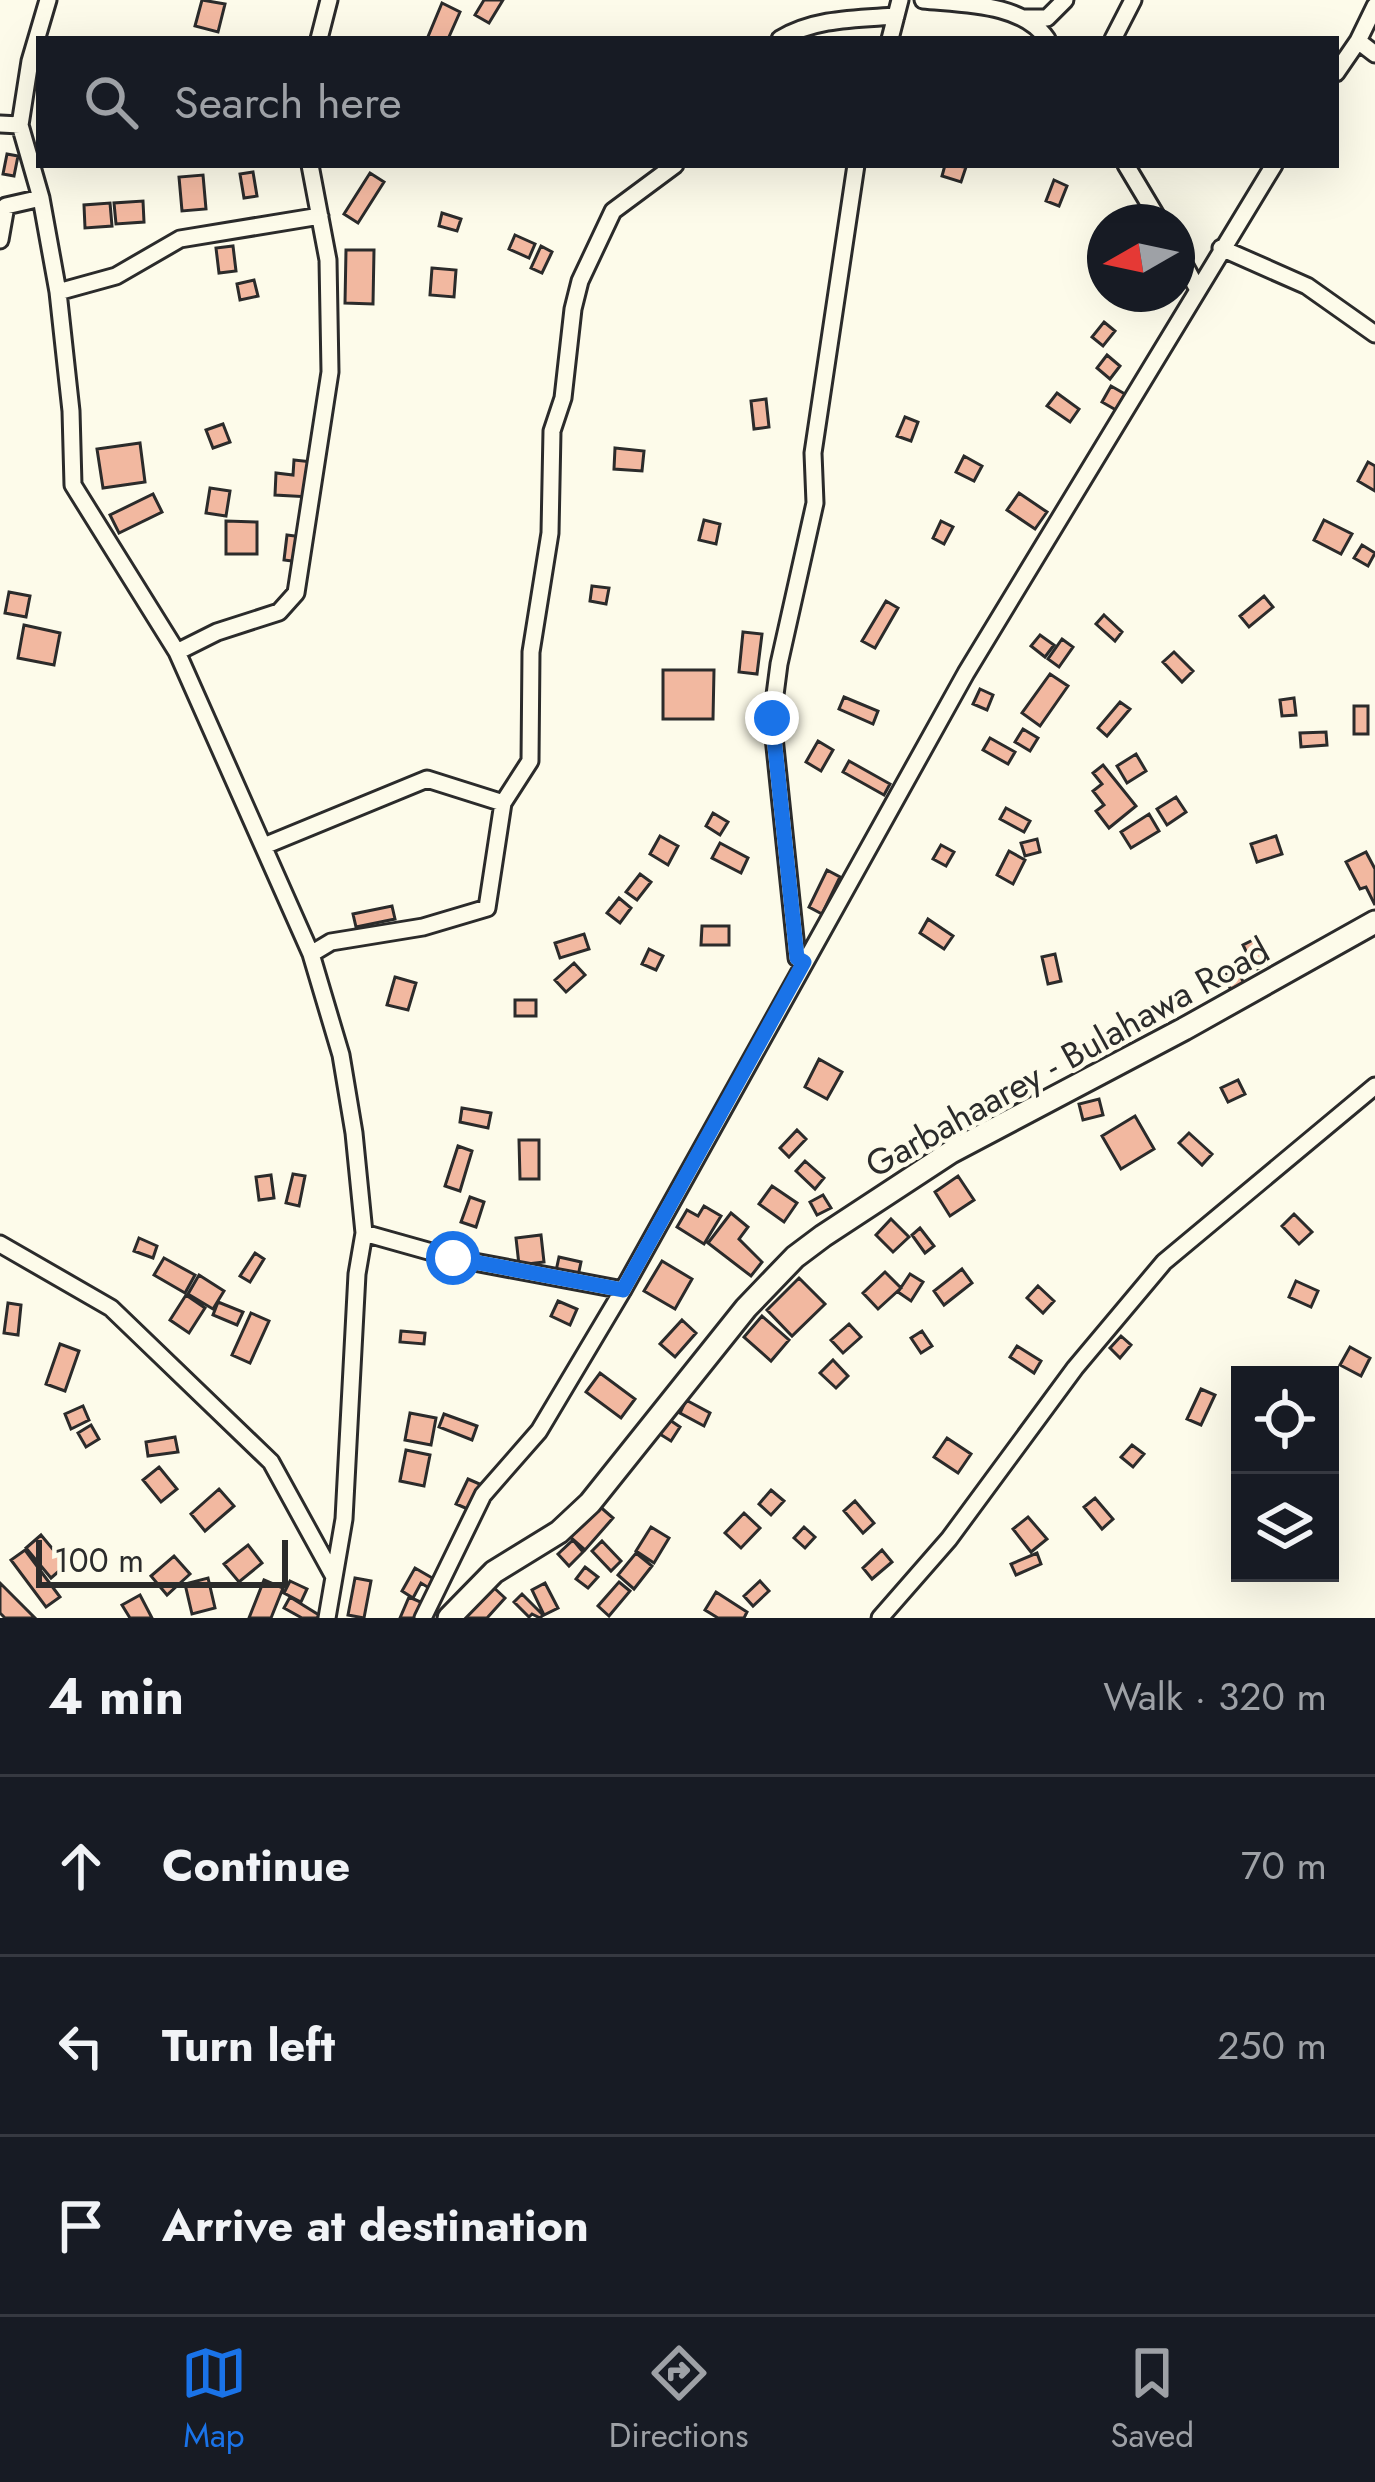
<!DOCTYPE html>
<html lang="en">
<head>
<meta charset="utf-8">
<style>
	:root { --surface:#171b24; --page:#242831; --text:#f1f3f6; --muted:#9ea1a6; --line:#363941; --accent:#1a73e8 }
	body { margin:0; font-family:Jost,sans-serif; background:var(--page); color:var(--text) }
	.controls { position:absolute; right:36px; bottom:36px; display:grid; overflow:hidden; border-radius:0px; box-shadow:0 12px 48px #0002 }
	.controls button { width:108px; height:108px; display:grid; place-items:center; padding:0; border:0; border-bottom:3px solid var(--line); background:var(--surface); color:var(--text); font:60px sans-serif }
	.compass { position:absolute; left:1087px; top:204px; width:108px; height:108px; border-radius:50%; background:var(--surface); box-shadow:0 12px 48px #0002; rotate:261deg }
	.scale { position:absolute; left:36px; bottom:30px; width:252px; box-sizing:border-box; padding-left:12px; border:6px solid #2b2b2b; border-top:0; font-size:33px; line-height:42px; white-space:nowrap; color:#2b2b2b; -webkit-text-stroke:9px #fdfbea; paint-order:stroke }
	.stop { position:absolute; width:36px; height:36px; margin:-27px; border:9px solid #1a73e8; border-radius:50%; background:#fff }
	.stop.end { background:#1a73e8; border-color:#fff; box-shadow:0 3px 12px #0008 }
	.list { margin:0; padding:0; list-style:none }
	h2 { display:flex; justify-content:space-between; align-items:center; height:156px; margin:0; padding:0 48px; font-size:51px }
	h2 small { font-size:39px; font-weight:400; color:var(--muted) }
	.list li { display:grid; grid-template-columns:78px 1fr auto; gap:36px; align-items:center; box-sizing:border-box; height:180px; padding:0 48px; border-top:3px solid var(--line) }
	.list b { display:block; font-size:45px; white-space:nowrap }
	.list em { font-size:39px; font-style:normal; color:var(--muted) }
	.icon { flex:none; width:66px; height:66px; fill:none; stroke:currentColor; stroke-width:2; stroke-linecap:round; stroke-linejoin:round }
	.map { position:relative; flex:none; width:1375px; height:1618px; overflow:hidden }
	.search { position:absolute; background:var(--surface); box-shadow:0 12px 48px #0002; left:36px; right:36px; top:36px; height:132px; display:flex; align-items:center; gap:30px; box-sizing:border-box; padding:0 42px; border-radius:0px; color:var(--muted); font-size:45px }
	.sheet { height:696px; background:var(--surface) }
	nav { display:flex; justify-content:space-around; align-items:center; box-sizing:border-box; height:168px; border-top:3px solid var(--line); background:var(--surface); font-size:33px; color:var(--muted) }
	nav a { display:grid; justify-items:center; gap:6px }
	nav .on { color:var(--accent) }
	.map>svg:first-child { display:block }
	.building { fill:#f2b8a0; stroke:#2b2b2b; stroke-width:3 }
	.lines { fill:none; stroke-linecap:round; stroke-linejoin:round }
	.minor-casing { stroke:#2b2b2b; stroke-width:21 }
	.secondary-casing { stroke:#2b2b2b; stroke-width:27 }
	.minor { stroke:#fdfbea; stroke-width:15 }
	.secondary { stroke:#fdfbea; stroke-width:21 }
	.route { stroke:#1a73e8; stroke-width:15 }
	.labels { text-anchor:middle; dominant-baseline:central; stroke-width:9; stroke-linejoin:round; paint-order:stroke }
	.street-label { font-size:36px; fill:#2b2b2b; stroke:#fdfbea }
</style>
</head>
<body>
<div class="map">
<svg width="1375" height="1618" viewBox="0 0 1375 1618">
	<rect width="100%" height="100%" fill="#fdfbea"/>
	<!-- building -->
	<path class="building" d="M202 0 225 4 218 32 195 26Z
		M484 0H503L489 23 475 15Z
		M442 3 460 12 448 39H427Z
		M7 154 18 156 14 176 3 174Z
		M945 165 966 167 961 182 942 176Z
		M253 172 257 196 244 198 240 174Z
		M370 173 384 182 358 223 344 214Z
		M203 175 206 209 182 211 179 177Z
		M1054 180 1067 186 1059 206 1046 201Z
		M143 201 144 222 116 224 114 203Z
		M110 203 112 226 85 228 84 205Z
		M442 213 461 219 457 231 439 226Z
		M515 235 535 244 529 258 509 249Z
		M233 246 236 271 219 273 216 248Z
		M541 246 552 252 542 273 531 268Z
		M346 250H374L373 304 345 303Z
		M432 268 456 270 454 297 430 295Z
		M254 280 258 296 240 300 237 284Z
		M1104 322 1115 331 1103 346 1092 337Z
		M1107 355 1120 366 1110 379 1097 368Z
		M1111 386 1125 394 1116 410 1102 402Z
		M1057 393 1079 409 1070 422 1047 406Z
		M766 399 769 427 754 429 751 401Z
		M905 417 918 422 911 441 897 436Z
		M223 424 230 442 213 448 206 430Z
		M140 443 145 482 103 488 97 449Z
		M615 448 644 451 642 471 614 469Z
		M964 456 982 466 974 481 956 472Z
		M294 460 313 462 310 497 275 495 276 473 293 475Z
		M1368 462 1375 466V491L1358 481Z
		M210 488 230 491 226 516 206 513Z
		M1019 493 1047 512 1035 529 1007 510Z
		M153 494 162 512 119 533 110 515Z
		M704 520 720 524 716 544 699 540Z
		M1324 520 1352 534 1341 554 1314 540Z
		M226 521 257 522V554H226Z
		M941 521 953 527 944 544 933 538Z
		M287 535 303 537 300 562 284 560Z
		M1362 545 1375 553 1368 566 1354 558Z
		M592 586 609 588 606 604 590 601Z
		M9 592 30 596 26 617 5 613Z
		M1264 596 1273 607 1249 627 1240 616Z
		M886 601 898 608 875 648 862 641Z
		M1104 615 1122 632 1115 641 1096 624Z
		M24 625 60 633 54 665 18 658Z
		M743 632 762 634 757 674 739 672Z
		M1040 635 1054 645 1045 657 1031 646Z
		M1062 639 1073 647 1059 667 1048 659Z
		M1174 652 1193 671 1182 682 1163 662Z
		M663 670H714L713 719H663Z
		M1050 674 1068 686 1040 726 1022 713Z
		M980 689 993 695 987 710 973 704Z
		M844 697 878 711 873 724 839 709Z
		M1294 698 1296 715 1282 716 1280 700Z
		M1120 702 1130 709 1107 736 1098 728Z
		M1354 706H1368V734H1354Z
		M1023 729 1038 738 1030 751 1015 742Z
		M1326 732 1327 745 1301 747 1300 733Z
		M990 738 1015 752 1008 764 983 750Z
		M818 741 833 750 821 771 806 762Z
		M1136 754 1146 771 1127 783 1117 766Z
		M849 761 890 784 884 795 843 772Z
		M1103 765 1136 806 1109 828 1096 811 1104 805 1093 791 1102 784 1093 773Z
		M1176 797 1186 812 1167 825 1157 809Z
		M1006 808 1030 821 1024 832 1000 819Z
		M713 813 728 822 720 835 706 826Z
		M1149 814 1159 831 1131 848 1121 832Z
		M660 836 678 846 668 865 650 854Z
		M1276 836 1282 854 1257 862 1251 844Z
		M1037 839 1040 852 1025 856 1021 843Z
		M720 843 748 858 741 873 712 858Z
		M941 845 954 852 946 866 933 859Z
		M1009 851 1025 860 1013 884 997 875Z
		M1366 852 1375 869V905L1366 887 1360 889 1346 862Z
		M827 870 840 877 822 914 809 907Z
		M640 874 651 882 637 900 626 892Z
		M619 898 631 908 620 923 607 913Z
		M392 906 395 919 356 927 353 914Z
		M928 919 953 936 944 949 920 933Z
		M702 926H729V945H701Z
		M584 934 589 949 560 958 555 943Z
		M1255 939 1267 964 1255 970 1243 945Z
		M649 949 663 956 656 970 642 964Z
		M1055 954 1061 981 1048 984 1042 957Z
		M574 963 585 975 566 992 555 980Z
		M1237 968 1244 984 1231 990 1224 975Z
		M395 977 416 983 408 1010 387 1005Z
		M515 1000H536V1016H515Z
		M819 1059 842 1072 827 1099 805 1087Z
		M1238 1080 1245 1094 1228 1102 1221 1088Z
		M1099 1099 1103 1115 1083 1120 1079 1104Z
		M462 1108 491 1113 488 1128 460 1122Z
		M1135 1116 1154 1149 1121 1169 1102 1136Z
		M797 1130 806 1139 789 1157 780 1148Z
		M1189 1133 1212 1154 1202 1165 1179 1143Z
		M519 1140H539V1179H520Z
		M458 1146 472 1151 460 1191 445 1186Z
		M805 1161 824 1178 815 1189 796 1171Z
		M293 1174 305 1176 299 1206 286 1203Z
		M271 1175 274 1198 259 1200 256 1177Z
		M958 1176 974 1200 950 1216 935 1192Z
		M772 1186 797 1203 784 1222 759 1204Z
		M823 1195 831 1208 817 1215 810 1202Z
		M470 1197 484 1202 476 1227 461 1222Z
		M704 1206 721 1216 704 1244 677 1227 687 1210 698 1216Z
		M731 1213 748 1227 739 1239 762 1262 751 1276 708 1243Z
		M1294 1214 1312 1232 1299 1244 1282 1226Z
		M891 1219 909 1237 893 1252 876 1235Z
		M920 1228 934 1246 925 1253 912 1235Z
		M541 1235 544 1262 519 1265 516 1238Z
		M139 1238 157 1246 153 1258 134 1251Z
		M255 1253 264 1259 250 1282 240 1276Z
		M559 1257 581 1262 578 1276 556 1271Z
		M164 1258 195 1275 185 1293 154 1275Z
		M662 1261 692 1279 675 1309 644 1291Z
		M962 1269 972 1283 944 1305 934 1291Z
		M885 1272 901 1288 878 1309 863 1293Z
		M910 1274 923 1282 911 1301 898 1292Z
		M199 1275 224 1291 213 1309 188 1294Z
		M799 1278 825 1304 792 1336 767 1310Z
		M1296 1281 1318 1291 1311 1307 1289 1297Z
		M1038 1286 1054 1301 1043 1313 1027 1298Z
		M186 1295 205 1308 189 1333 170 1320Z
		M558 1301 577 1309 570 1325 551 1316Z
		M218 1302 243 1312 237 1325 213 1315Z
		M8 1303 21 1305 18 1335 4 1333Z
		M251 1313 269 1321 250 1363 232 1355Z
		M762 1316 789 1340 771 1361 744 1337Z
		M682 1320 696 1333 675 1357 660 1344Z
		M849 1324 861 1337 843 1353 831 1340Z
		M401 1331 425 1333 424 1344 400 1342Z
		M922 1331 932 1346 921 1353 911 1338Z
		M1121 1336 1131 1345 1120 1358 1110 1348Z
		M60 1344 79 1351 65 1391 46 1384Z
		M1017 1346 1041 1361 1034 1373 1010 1357Z
		M1350 1347 1370 1358 1361 1376 1340 1365Z
		M833 1360 848 1376 836 1388 820 1373Z
		M600 1373 635 1399 621 1418 586 1392Z
		M1201 1389 1215 1395 1201 1425 1187 1419Z
		M686 1400 710 1413 704 1426 680 1413Z
		M83 1406 89 1420 71 1429 65 1414Z
		M410 1413 436 1418 431 1445 405 1440Z
		M444 1414 477 1426 472 1440 439 1427Z
		M664 1416 680 1427 671 1441 655 1431Z
		M91 1425 99 1439 86 1447 78 1433Z
		M175 1437 178 1452 148 1456 146 1442Z
		M947 1438 971 1454 958 1473 934 1457Z
		M1132 1445 1144 1454 1133 1467 1121 1457Z
		M406 1450 430 1455 424 1486 400 1481Z
		M159 1467 177 1489 161 1502 143 1480Z
		M468 1479 482 1485 470 1510 456 1504Z
		M219 1489 234 1506 205 1531 191 1514Z
		M771 1490 784 1501 771 1515 759 1504Z
		M1095 1498 1113 1519 1102 1529 1084 1507Z
		M855 1501 874 1523 863 1533 844 1511Z
		M597 1504 613 1518 585 1550 569 1536Z
		M744 1513 760 1528 741 1548 725 1533Z
		M1028 1517 1047 1539 1031 1552 1013 1529Z
		M651 1527 669 1538 654 1563 636 1551Z
		M804 1527 815 1537 805 1548 794 1538Z
		M41 1535 66 1565 51 1578 26 1548Z
		M573 1540 583 1552 569 1566 558 1554Z
		M602 1541 621 1561 611 1571 592 1551Z
		M248 1545 262 1563 239 1582 224 1564Z
		M25 1550 60 1597 46 1607 11 1560Z
		M882 1550 892 1562 872 1579 863 1568Z
		M636 1553 652 1566 634 1589 618 1575Z
		M1037 1553 1041 1564 1016 1575 1011 1564Z
		M174 1556 190 1574 167 1595 151 1576Z
		M585 1567 598 1577 588 1588 576 1579Z
		M415 1568 434 1579 429 1588 421 1583 413 1598 402 1591Z
		M208 1578 215 1608 192 1614 185 1584Z
		M355 1578 371 1581 364 1618 348 1615Z
		M264 1580 283 1588 271 1618H249Z
		M290 1581 307 1589 301 1602 284 1593Z
		M760 1581 769 1591 753 1606 744 1596Z
		M619 1582 630 1591 609 1616 598 1606Z
		M0 1583 35 1618H5L0 1613Z
		M545 1583 558 1608 544 1615 532 1590Z
		M491 1585 505 1598 487 1618H462Z
		M716 1592 747 1612 744 1618H718L705 1610Z
		M522 1594 543 1615 540 1618 532 1614 529 1617 514 1602Z
		M140 1595 152 1618H130L122 1605Z
		M290 1597 319 1615 317 1618H302L284 1608Z
		M409 1597 423 1603 417 1618H400Z"/>
	<g class="lines">
		<defs>
			<path id="minor" d="M48 0 30 61 20 125 41 198 58 292 71 411 73 485 177 652 311 954 341 1055 354 1133 364 1233 357 1274 344 1519 327 1618
				M923 0C962 4 1023 3 1047 39
				M1023 18H1047L1065 0
				M319 39 329 0
				M780 39C815 18 856 19 896 16
				M890 39 900 0
				M1113 39 1133 0
				M1358 41 1375 54
				M1336 73 1358 41 1375 6
				M0 124 20 125
				M1126 165 1160 222
				M0 240 6 206 41 198
				M1221 248 1307 286 1375 334
				M1177 251 1198 290
				M58 292 116 276 180 239 320 216
				M177 652 217 632 279 612 296 593 330 372 328 260 310 165
				M264 846 427 779 503 803
				M311 954 331 942 423 927 487 908 503 803 530 761 531 652 550 533 552 431 563 398 573 309 580 281 613 211 675 165
				M804 962 797 958 772 718 779 664 815 503 813 453 856 165
				M364 1233 453 1258 623 1290
				M0 1244 111 1308 271 1462 333 1575
				M423 1618 483 1495 539 1431 623 1290 966 673 1274 165
				M880 1618 949 1539 1075 1368 1164 1262 1375 1086"/>
			<path id="secondary" d="M449 1618 494 1572 559 1532 590 1503 746 1308 795 1257 823 1236 951 1152 1184 1029 1375 922"/>
		</defs>
		<!-- minor casing -->
		<use href="#minor" class="minor-casing"/>
		<!-- secondary casing -->
		<use href="#secondary" class="secondary-casing"/>
		<!-- minor -->
		<use href="#minor" class="minor"/>
		<!-- secondary -->
		<use href="#secondary" class="secondary"/>
	</g>
	<g class="lines">
		<!-- route -->
		<path class="route" d="M453 1258 623 1290 804 962 797 958 772 718"/>
	</g>
	<g class="labels">
		<!-- street labels -->
		<g class="street-label">
			<text transform="translate(1067 1057) rotate(-29)">Garbahaarey - Bulahawa Road</text>
		</g>
	</g>
</svg>
<div class="controls">
<button><svg class="icon" aria-label="locate" viewBox="0 0 24 24"><circle cx="12" cy="12" r="6"/><path d="M12 2v4M12 18v4M2 12h4M18 12h4"/></svg></button>
<button><svg class="icon" aria-label="layers" viewBox="0 0 24 24"><path d="M12 4l9 5-9 5-9-5zM3 14l9 5 9-5"/></svg></button>
</div>
<svg class="compass" viewBox="-18 -18 36 36"><path d="M0-13l5 13h-10z" fill="#e53935"/><path d="M0 13l5-13h-10z" fill="#9ea1a6"/></svg>
<div class="scale">100 m</div>
<div class="stop" style="left:453px;top:1258px"></div>
<div class="stop end" style="left:772px;top:718px"></div>
<div class="search"><svg class="icon" aria-label="search" viewBox="0 0 24 24"><circle cx="10" cy="10" r="6"/><path d="M15 15l6 6"/></svg>Search here</div>
</div>
<section class="sheet">
<h2>4 min<small>Walk · 320 m</small></h2>
<ul class="list">
<li><svg class="icon" aria-label="ahead" viewBox="0 0 24 24"><path d="M12 20V5M6 11l6-6 6 6"/></svg><div><b>Continue</b></div><em>70 m</em></li>
<li><svg class="icon" aria-label="left" viewBox="0 0 24 24"><path d="M17 20v-9H6M10 6l-5 5 5 5"/></svg><div><b>Turn left</b></div><em>250 m</em></li>
<li><svg class="icon" aria-label="arrive" viewBox="0 0 24 24"><path d="M6 21V4h12l-3 4 3 4H6"/></svg><div><b>Arrive at destination</b></div></li>
</ul>
</section>
<nav>
<a class="on"><svg class="icon" aria-label="map" viewBox="0 0 24 24"><path d="M3 6l6-2 6 2 6-2v14l-6 2-6-2-6 2zM9 4v14M15 6v14"/></svg>Map</a>
<a><svg class="icon" aria-label="directions" viewBox="0 0 24 24"><path d="M12 3l9 9-9 9-9-9zM9 14v-3h6M13 9l2 2-2 2"/></svg>Directions</a>
<a><svg class="icon" aria-label="saved" viewBox="0 0 24 24"><path d="M7 4h10v16l-5-4-5 4z"/></svg>Saved</a>
</nav>
</body>
</html>
